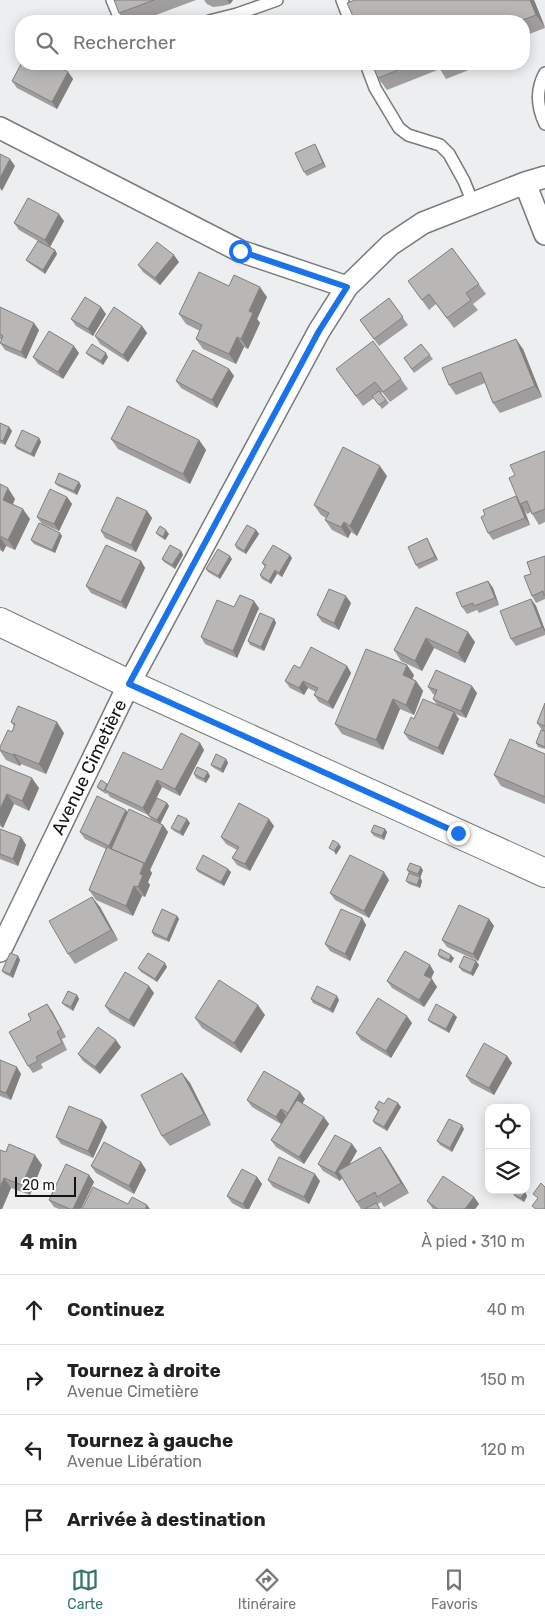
<!DOCTYPE html>
<html lang="fr">
<head>
<meta charset="utf-8">
<style>
	:root { --surface:#fff; --page:#f6f6f6; --text:#222; --muted:#767676; --line:#e0e0e0; --accent:#357767 }
	body { margin:0; font-family:Rubik,sans-serif; background:var(--page); color:var(--text) }
	.controls { position:absolute; right:15px; bottom:15px; display:grid; overflow:hidden; border-radius:10px; box-shadow:0 2px 12px #0003 }
	.controls button { width:45px; height:45px; display:grid; place-items:center; padding:0; border:0; border-bottom:1px solid var(--line); background:var(--surface); color:var(--text); font:25px sans-serif }
	.scale { position:absolute; left:15px; bottom:12px; width:61px; box-sizing:border-box; padding-left:5px; border:2px solid #131414; border-top:0; font-size:14px; line-height:18px; white-space:nowrap; color:#131414; -webkit-text-stroke:4px #fff; paint-order:stroke }
	.stop { position:absolute; width:15px; height:15px; margin:-11px; border:4px solid #1a73e8; border-radius:50%; background:#fff }
	.stop.end { background:#1a73e8; border-color:#fff; box-shadow:0 1px 5px #0008 }
	.list { margin:0; padding:0; list-style:none }
	h2 { display:flex; justify-content:space-between; align-items:center; height:65px; margin:0; padding:0 20px; font-size:21px }
	h2 small { font-size:16px; font-weight:400; color:var(--muted) }
	.list li { display:grid; grid-template-columns:32px 1fr auto; gap:15px; align-items:center; box-sizing:border-box; height:70px; padding:0 20px; border-top:1px solid var(--line) }
	.list b { display:block; font-size:19px; white-space:nowrap }
	.list p { margin:0; font-size:16px; white-space:nowrap; color:var(--muted) }
	.list em { font-size:16px; font-style:normal; color:var(--muted) }
	.icon { flex:none; width:28px; height:28px; fill:none; stroke:currentColor; stroke-width:2; stroke-linecap:round; stroke-linejoin:round }
	.map { position:relative; flex:none; width:545px; height:1209px; overflow:hidden }
	.search { position:absolute; background:var(--surface); box-shadow:0 2px 12px #0003; left:15px; right:15px; top:15px; height:55px; display:flex; align-items:center; gap:12px; box-sizing:border-box; padding:0 18px; border-radius:20px; color:var(--muted); font-size:19px }
	.sheet { height:345px; background:var(--surface) }
	nav { display:flex; justify-content:space-around; align-items:center; box-sizing:border-box; height:70px; border-top:1px solid var(--line); background:var(--surface); font-size:14px; color:var(--muted) }
	nav a { display:grid; justify-items:center; gap:2px }
	nav .on { color:var(--accent) }
	.map>svg:first-child { display:block }
	.lines { fill:none; stroke-linecap:round; stroke-linejoin:round }
	.lane-casing { stroke:#787a7b; stroke-width:14 }
	.street-casing { stroke:#787a7b; stroke-width:24 }
	.secondary-casing { stroke:#787a7b; stroke-width:30 }
	.lane { stroke:#fff; stroke-width:11 }
	.street { stroke:#fff; stroke-width:21 }
	.secondary { stroke:#fff; stroke-width:28 }
	.wall { fill:#9f9d9d }
	.shaded-wall { fill:#82807f }
	.building { fill:#b9b7b6; stroke:#82807f }
	.route { stroke:#1a73e8; stroke-width:6 }
	.labels { text-anchor:middle; dominant-baseline:central; stroke-width:5; stroke-linejoin:round; paint-order:stroke }
	.street-label { font-size:18px; fill:#131414; stroke:#fff }
</style>
</head>
<body>
<div class="map">
<svg width="545" height="1209" viewBox="0 0 545 1209">
	<rect width="100%" height="100%" fill="#eceef0"/>
	<g class="lines">
		<defs>
			<path id="lane" d="M112 0 121 21
				M342 0 350 21
				M209 21 237 14 277 0
				M366 64 375 88 399 128 408 135 440 145 449 154 464 181 473 203
				M545 73C536 89 537 107 545 124"/>
			<path id="street" d="M0 128 240 251 347 287
				M525 183 545 234
				M0 951 129 684 319 331 347 287 390 245 423 223 525 183 545 177"/>
			<path id="secondary" d="M0 622 129 684 545 873"/>
		</defs>
		<!-- lane casing -->
		<use href="#lane" class="lane-casing"/>
		<!-- street casing -->
		<use href="#street" class="street-casing"/>
		<!-- secondary casing -->
		<use href="#secondary" class="secondary-casing"/>
		<!-- lane -->
		<use href="#lane" class="lane"/>
		<!-- street -->
		<use href="#street" class="street"/>
		<!-- secondary -->
		<use href="#secondary" class="secondary"/>
	</g>
	<!-- wall -->
	<path class="wall" d="M114 0H196L140 21H124L119 13Z
		M204 0H233L230 4 222 6 213 7 207 4Z
		M355 0H534L545 28 524 36V21H355Z
		M372 64H484L446 79 440 69 387 90 378 78Z
		M68 72 73 79 57 109 17 88 12 81Z
		M317 148 326 167 307 176 304 172Z
		M64 221 50 247 41 242 55 250 57 254 45 274 29 263 26 260 38 241 19 230 14 223Z
		M452 248 486 294 473 304 478 310 454 328 436 304 429 310 408 281Z
		M179 262 160 285 143 272 138 265Z
		M229 286 267 297 257 319 260 323 248 349 244 347 236 364 203 349 196 339 200 331 186 324 179 314Z
		M389 298 408 325 379 346 360 320Z
		M0 307 39 330 26 359 5 350 0 343 2 340 0 339Z
		M106 314 93 336 76 326 71 319Z
		M142 326 147 333 128 362 100 344 95 336Z
		M421 344 433 359 414 373 404 358Z
		M523 349 542 397 500 413 493 403 485 383 456 395 449 385Z
		M79 353 63 379 38 364 33 357Z
		M86 353 108 357 103 365 89 356Z
		M229 369 234 376 217 408 181 388 176 381Z
		M336 369 401 379 408 389 390 402 382 392 381 393 389 403 382 409 374 398 363 406Z
		M0 423 9 427 12 431 5 445 0 443Z
		M39 438 41 442 34 457 17 449 15 446Z
		M111 439 199 440 206 450 190 484 118 449Z
		M545 451V522L539 525 531 512 527 514 524 509 530 525 493 540 488 533 485 515 518 498 515 475Z
		M387 476 357 536 351 532 348 538 332 530 325 520 326 518 321 515 314 505Z
		M79 482 81 486 77 495 58 486 55 483Z
		M0 484 15 499 13 504 30 519 15 550 6 546 3 552 0 550Z
		M67 497 72 504 59 531 42 524 37 517Z
		M147 511 152 518 136 552 105 538 101 531Z
		M256 530 259 534 246 554 237 549 235 545Z
		M156 533 169 534 165 540 159 536Z
		M62 536 55 553 34 544 31 540Z
		M427 538 438 560 419 569 416 565Z
		M181 551 183 555 175 569 164 562 162 559Z
		M545 556V599L536 603 532 596 531 574Z
		M292 558 282 577 277 574 271 584 262 579 260 575 265 567 262 563Z
		M232 559 220 579 208 572 206 569Z
		M141 561 145 568 126 609 91 593 86 586Z
		M488 581 493 588 499 605 479 613 477 610 467 614 462 607Z
		M531 599 536 606 545 630V635L516 646 511 639Z
		M351 603 339 630 322 622 317 615Z
		M234 607 259 608 237 658 205 644 201 637Z
		M416 607 475 642 465 663 434 648 422 671 401 661 394 650Z
		M274 619 276 623 264 651 250 645 248 641Z
		M347 666 351 673 333 709 319 702 314 695 316 692 308 688 304 695 290 688 285 681 300 668Z
		M414 675 412 679 416 681 423 691 414 715 400 709 383 750 342 734 335 724Z
		M428 687 477 693 466 718 455 714 459 719 443 755 409 740 404 733 414 719 437 705 433 699 435 695 433 694Z
		M545 703V749L538 747 536 743 542 730 537 723Z
		M11 722 64 733 46 774 21 764 20 766 6 760 0 751V747L12 732 14 726Z
		M200 743 204 750 180 796 162 787 148 815 110 797 107 793 106 794 100 790 97 787 162 770Z
		M545 754V804L501 786 494 775Z
		M226 759 228 763 223 773 214 768 211 765Z
		M0 765 39 788 29 811 14 804 3 828 0 826Z
		M194 774 210 776 206 783 196 778Z
		M167 803 169 806 160 824 151 819 148 815Z
		M128 812 163 825 168 832 150 870 152 873 148 882 150 885 145 897 142 896 133 916 96 900 89 890 106 849 85 839 80 832Z
		M190 823 183 836 174 831 171 828Z
		M274 826 250 871 237 865 232 858 237 850 226 844 221 837Z
		M0 829 21 837 26 845 18 866 0 859Z
		M385 829 387 832 384 840 374 836 371 832Z
		M196 869 231 872 224 886 198 872Z
		M407 870H423L420 878 422 881 420 888 409 884 406 881 409 873Z
		M389 880 369 918 335 900 330 893Z
		M92 897 100 907 118 940 75 964 68 954Z
		M177 916 179 919 169 942 154 936 152 932Z
		M362 918 366 925 350 961 330 951 325 944Z
		M489 919 494 926 478 961 447 947 442 940Z
		M438 955 454 958 451 963 440 958Z
		M18 956 20 960 13 978 5 974 2 971Z
		M476 961 479 965 473 976 462 971 459 967Z
		M430 965 434 972 431 979 437 987 424 1007 392 988 387 981Z
		M167 967 157 982 141 972 138 968Z
		M154 993 134 1027 110 1013 105 1006Z
		M77 995 79 999 73 1011 65 1006 62 1003Z
		M311 999 339 1000 333 1013 313 1003Z
		M47 1004 52 1011 66 1037 62 1039 67 1050 41 1064 43 1068 33 1073 28 1066 31 1020Z
		M265 1015 241 1053 202 1028 195 1018Z
		M457 1017 449 1033 431 1023 428 1020Z
		M412 1023 391 1058 361 1040 356 1033Z
		M121 1047 100 1074 83 1061 78 1054Z
		M507 1056 512 1063 494 1095 471 1083 466 1076Z
		M0 1060 21 1074 11 1100 0 1096Z
		M182 1073 190 1083 211 1125 170 1146 162 1136Z
		M305 1099 302 1104 329 1124 304 1164 276 1147 271 1140 286 1117 281 1124 252 1107 247 1100Z
		M384 1104 401 1107 387 1131 375 1124 373 1121 378 1112 375 1108Z
		M102 1120 107 1127 93 1158 61 1144 56 1137Z
		M464 1129 452 1152 440 1145 437 1141Z
		M352 1144 357 1151 349 1165 380 1147 387 1157 409 1193 384 1207 381 1202 378 1204 380 1209H361L342 1178 340 1181 323 1171 318 1164Z
		M0 1150 42 1165 30 1195 11 1188 2 1209Z
		M141 1162 146 1170 134 1194 96 1173 91 1166Z
		M89 1175 94 1182 81 1209H59L54 1207 49 1200Z
		M257 1177 262 1184 249 1209H243L232 1203 227 1196Z
		M268 1180 320 1181 309 1204 273 1187Z
		M525 1192 527 1196 524 1202 517 1198 514 1195Z
		M474 1197 479 1204 475 1209H433L427 1201Z"/>
	<!-- shaded-wall -->
	<path class="shaded-wall" d="M227 0H233L230 4Z
		M530 0H534L545 27 536 15Z
		M68 72 73 79 57 109 52 102Z
		M315 144 317 148 326 167 323 163Z
		M10 159 15 166 2 191 0 188V178Z
		M59 214 64 221 50 247 45 240Z
		M55 250 57 254 45 274 43 270Z
		M174 255 179 262 160 285 155 278Z
		M260 287 267 297 257 319 260 323 248 349 241 339 249 311Z
		M101 307 106 314 93 336 88 329Z
		M34 323 39 330 26 359 21 352Z
		M142 326 147 333 128 362 123 355Z
		M237 337 244 347 236 364 229 354Z
		M516 339 523 349 542 397 535 386Z
		M74 346 79 353 63 379 58 372Z
		M106 353 108 357 103 365 101 361Z
		M229 369 234 376 217 408 212 400Z
		M9 427 12 431 5 445 3 441Z
		M39 438 41 442 34 457 31 454Z
		M199 440 206 450 190 484 183 474Z
		M380 466 387 476 357 536 350 526Z
		M79 482 81 486 77 495 74 491Z
		M8 488 15 499 10 510 3 500Z
		M516 496 524 509 530 525 525 518Z
		M67 497 72 504 59 531 54 524Z
		M23 509 30 519 15 550 8 540Z
		M147 511 152 518 136 552 131 545Z
		M344 522 351 532 348 538 341 527Z
		M166 530 169 534 165 540 163 537Z
		M256 530 259 534 246 554 244 551Z
		M60 533 62 536 55 553 52 550Z
		M0 537 6 546 3 552 0 547Z
		M427 538 438 560 435 557Z
		M181 551 183 555 175 569 172 565Z
		M290 555 292 558 282 577 279 573Z
		M230 556 232 559 220 579 218 576Z
		M141 561 145 568 126 609 121 602Z
		M275 570 277 574 271 584 269 581Z
		M488 581 493 588 499 605 495 598Z
		M346 596 351 603 339 630 334 623Z
		M531 599 536 606 545 630V632L542 627Z
		M254 601 259 608 237 658 233 651Z
		M274 619 276 623 264 651 261 647Z
		M468 632 475 642 465 663 458 653Z
		M426 638 434 648 422 671 415 661Z
		M407 665 414 675 410 686 403 675Z
		M347 666 351 673 333 709 328 702Z
		M303 681 308 688 304 695 299 688Z
		M416 681 423 691 414 715 406 705Z
		M472 686 477 693 466 718 461 711Z
		M393 699 400 709 383 750 376 740Z
		M454 712 459 719 443 755 438 748Z
		M57 722 64 733 46 774 39 764Z
		M200 743 204 750 180 796 175 789Z
		M14 754 21 764 20 766 13 755Z
		M226 759 228 763 223 773 221 769Z
		M208 772 210 776 206 783 204 779Z
		M32 778 39 788 29 811 22 801Z
		M157 780 162 787 148 815 143 808Z
		M7 794 14 804 3 828 0 823V809Z
		M167 803 169 806 160 824 157 820Z
		M126 810 131 817 111 849 109 846Z
		M187 819 190 823 183 836 180 832Z
		M269 819 274 826 250 871 245 864Z
		M163 825 168 832 150 870 152 873 148 882 150 885 145 897 138 887 140 874Z
		M385 829 387 832 384 840 382 836Z
		M21 837 26 845 18 866 13 859Z
		M339 844 341 847 336 855 334 851Z
		M421 867 423 870 420 878 418 874Z
		M228 869 231 872 224 886 221 882Z
		M384 872 389 880 369 918 364 911Z
		M420 877 422 881 420 888 417 885Z
		M134 886 142 896 133 916 126 906Z
		M92 897 100 907 118 940 111 930Z
		M177 916 179 919 169 942 167 939Z
		M362 918 366 925 350 961 345 954Z
		M489 919 494 926 478 961 473 954Z
		M451 955 454 958 451 963 449 960Z
		M18 956 20 960 13 978 10 974Z
		M476 961 479 965 473 976 471 973Z
		M165 963 167 967 157 982 155 979Z
		M430 965 434 972 429 982 424 975Z
		M432 979 437 987 424 1007 419 1000Z
		M149 986 154 993 134 1027 129 1020Z
		M77 995 79 999 73 1011 71 1007Z
		M337 996 339 1000 333 1013 330 1009Z
		M47 1004 52 1011 66 1037 61 1029Z
		M258 1005 265 1015 241 1053 234 1043Z
		M454 1014 457 1017 449 1033 446 1029Z
		M407 1016 412 1023 391 1058 386 1051Z
		M116 1040 121 1047 100 1074 95 1067Z
		M507 1056 512 1063 494 1095 489 1088Z
		M17 1067 21 1074 11 1100 6 1093Z
		M182 1073 190 1083 211 1125 204 1114Z
		M300 1092 305 1099 292 1120 288 1113Z
		M398 1103 401 1107 387 1131 384 1127Z
		M281 1109 286 1116 281 1124 276 1117Z
		M324 1117 329 1124 304 1164 299 1157Z
		M102 1120 107 1127 93 1158 88 1151Z
		M462 1125 464 1129 452 1152 450 1148Z
		M352 1144 357 1151 340 1181 335 1173Z
		M380 1147 387 1157 409 1193 401 1183Z
		M35 1155 42 1165 30 1195 22 1185Z
		M141 1162 146 1170 134 1194 129 1186Z
		M315 1174 320 1181 309 1204 304 1197Z
		M89 1175 94 1182 81 1209H73Z
		M257 1177 262 1184 249 1209H246L243 1204Z
		M4 1178 11 1188 2 1209H0V1187Z
		M525 1192 527 1196 524 1202 521 1198Z
		M474 1197 479 1204 475 1209H465Z
		M147 1205 150 1209H145Z"/>
	<!-- building -->
	<path class="building" d="M114 0H154L119 13Z
		M355 0H530L536 15 520 21H355L347 3Z
		M21 64H53L68 72 52 102 12 81Z
		M372 64H413L378 78Z
		M436 64H444L438 66Z
		M315 144 323 163 304 172 295 153Z
		M0 154 10 159 0 178Z
		M28 198 59 214 45 240 14 223Z
		M38 241 55 250 43 270 26 260Z
		M157 242 174 255 155 278 138 265Z
		M452 248 479 284 466 293 471 300 447 318 429 294 422 300 408 281Z
		M199 272 229 286 234 275 260 287 249 311 253 313 241 339 237 337 229 354 196 339 202 325 179 314Z
		M85 297 101 307 88 329 71 319Z
		M389 298 403 317 374 339 360 320Z
		M0 307 34 323 21 352 0 343 3 336 0 334Z
		M114 307 142 326 123 355 95 336Z
		M49 331 74 346 58 372 33 357Z
		M516 339 535 386 493 403 481 372 449 385 442 368Z
		M373 341 401 379 383 392 375 382 356 396 336 369Z
		M92 344 106 353 101 361 86 353Z
		M421 344 430 355 412 369 404 358Z
		M193 350 229 369 212 400 176 381Z
		M379 391 386 400 379 405 372 396Z
		M128 406 199 440 183 474 111 439Z
		M0 423 9 427 3 441 0 440Z
		M22 430 39 438 31 454 15 446Z
		M343 447 380 466 350 526 344 522 341 527 325 520 329 513 314 505Z
		M545 451V509L532 514 527 501 520 504 509 478 515 475 510 465Z
		M59 473 79 482 74 491 55 483Z
		M0 484 8 488 3 500 23 509 8 540 0 536Z
		M50 489 67 497 54 524 37 517Z
		M516 496 525 518 488 533 481 517 485 515 483 510Z
		M117 497 147 511 131 545 101 531Z
		M39 523 60 533 52 550 31 540Z
		M247 525 256 530 244 551 235 545Z
		M160 526 166 530 163 537 156 533Z
		M427 538 435 557 416 565 408 547Z
		M106 545 141 561 121 602 86 586Z
		M170 545 181 551 172 565 162 559Z
		M273 545 290 555 279 573 275 570 269 581 260 575 266 565 262 563Z
		M218 549 230 556 218 576 206 569Z
		M545 556V595H544L543 591 532 596 524 576 531 574 527 562Z
		M488 581 495 598 474 606 473 603 462 607 456 593Z
		M329 589 346 596 334 623 317 615Z
		M240 595 254 601 233 651 201 637 217 600 234 607Z
		M531 599 542 627 511 639 500 611Z
		M416 607 468 632 458 653 426 638 415 661 394 650Z
		M260 613 274 619 261 647 248 641Z
		M311 647 347 666 328 702 314 695 318 688 303 681 299 688 285 681 294 665 300 668Z
		M366 649 407 665 403 675 416 681 406 705 393 699 376 740 335 724Z
		M436 670 472 686 461 711 433 699 437 690 428 687Z
		M423 699 454 712 438 748 404 733 411 717 414 719Z
		M545 703V726L537 723Z
		M18 706 57 722 39 764 14 754 13 755 0 750V747L8 730 12 732 15 724 11 722Z
		M541 730 545 731V747L536 743Z
		M181 733 200 743 175 789 157 780 143 808 105 790 123 752 162 770Z
		M510 739 545 754V797L494 775Z
		M216 754 226 759 221 769 211 765Z
		M0 765 32 778 22 801 7 794 0 809Z
		M197 767 208 772 204 779 194 774Z
		M101 780 107 784 104 791 97 787Z
		M97 796 126 810 109 846 80 832Z
		M157 798 167 803 157 820 148 815Z
		M239 803 269 819 245 864 232 858 239 847 221 837Z
		M129 809 163 825 144 865V863L111 849Z
		M178 815 187 819 180 832 171 828Z
		M374 825 385 829 382 836 371 832Z
		M0 829 21 837 13 859 0 854Z
		M333 840 339 844 334 851 329 848Z
		M107 847 144 863 140 874 143 875 138 887 134 886 126 906 89 890Z
		M203 855 228 869 221 882 196 869Z
		M350 855 384 872 364 911 330 893Z
		M410 863 421 867 418 874 407 870Z
		M409 873 420 877 417 885 406 881Z
		M92 897 111 930 68 954 49 921Z
		M459 905 489 919 473 954 442 940Z
		M162 909 177 916 167 939 152 932Z
		M341 909 362 918 345 954 325 944Z
		M440 949 451 955 449 960 438 955Z
		M405 951 430 965 424 975 432 979 419 1000 387 981Z
		M10 953 18 956 10 974 2 971Z
		M148 953 165 963 155 979 138 968Z
		M464 956 476 961 471 973 459 967Z
		M125 972 149 986 129 1020 105 1006Z
		M219 980 258 1005 234 1043 195 1018Z
		M317 986 337 996 330 1009 311 999Z
		M68 991 77 995 71 1007 62 1003Z
		M378 998 407 1016 386 1051 356 1033Z
		M47 1004 61 1029 57 1032 62 1043 36 1057 38 1061 28 1066 9 1032 31 1020 28 1014Z
		M436 1004 454 1014 446 1029 428 1020Z
		M98 1027 116 1040 95 1067 78 1054Z
		M484 1043 507 1056 489 1088 466 1076Z
		M0 1060 17 1067 6 1093 0 1091Z
		M264 1071 300 1092 288 1113 281 1109 276 1117 247 1100Z
		M182 1073 204 1114 162 1136 141 1095Z
		M388 1098 398 1103 384 1127 373 1121 379 1110 375 1108 379 1101 384 1104Z
		M297 1100 324 1117 299 1157 271 1140Z
		M69 1106 102 1120 88 1151 56 1137Z
		M449 1119 462 1125 450 1148 437 1141Z
		M335 1135 352 1144 335 1173 318 1164Z
		M104 1142 141 1162 129 1186 91 1166Z
		M9 1144 35 1155 22 1185 4 1178 0 1187V1150L6 1152Z
		M380 1147 401 1183 377 1197 375 1192 357 1202 338 1171Z
		M279 1157 315 1174 304 1197 268 1180Z
		M66 1164 89 1175 73 1209H70L49 1200Z
		M242 1169 257 1177 243 1204 227 1196Z
		M443 1176 474 1197 465 1209H438L427 1201Z
		M541 1183 545 1187V1209H536L532 1206 538 1198 533 1194Z
		M93 1187 128 1204 132 1197 147 1205 145 1209H82Z
		M517 1190H522L525 1192 521 1198 514 1195Z
		M376 1203 380 1209H365Z"/>
	<g class="lines">
		<!-- route -->
		<path class="route" d="M240 251 347 287 319 331 129 684 458 833"/>
	</g>
	<g class="labels">
		<!-- street labels -->
		<g class="street-label">
			<text transform="translate(89 767) rotate(-64)">Avenue Cimetière</text>
		</g>
	</g>
</svg>
<div class="controls">
<button><svg class="icon" aria-label="locate" viewBox="0 0 24 24"><circle cx="12" cy="12" r="6"/><path d="M12 2v4M12 18v4M2 12h4M18 12h4"/></svg></button>
<button><svg class="icon" aria-label="layers" viewBox="0 0 24 24"><path d="M12 4l9 5-9 5-9-5zM3 14l9 5 9-5"/></svg></button>
</div>
<div class="scale">20 m</div>
<div class="stop" style="left:240px;top:251px"></div>
<div class="stop end" style="left:458px;top:833px"></div>
<div class="search"><svg class="icon" aria-label="search" viewBox="0 0 24 24"><circle cx="10" cy="10" r="6"/><path d="M15 15l6 6"/></svg>Rechercher</div>
</div>
<section class="sheet">
<h2>4 min<small>À pied · 310 m</small></h2>
<ul class="list">
<li><svg class="icon" aria-label="ahead" viewBox="0 0 24 24"><path d="M12 20V5M6 11l6-6 6 6"/></svg><div><b>Continuez</b></div><em>40 m</em></li>
<li><svg class="icon" aria-label="right" viewBox="0 0 24 24"><path d="M7 20v-9h11M14 6l5 5-5 5"/></svg><div><b>Tournez à droite</b><p>Avenue Cimetière</p></div><em>150 m</em></li>
<li><svg class="icon" aria-label="left" viewBox="0 0 24 24"><path d="M17 20v-9H6M10 6l-5 5 5 5"/></svg><div><b>Tournez à gauche</b><p>Avenue Libération</p></div><em>120 m</em></li>
<li><svg class="icon" aria-label="arrive" viewBox="0 0 24 24"><path d="M6 21V4h12l-3 4 3 4H6"/></svg><div><b>Arrivée à destination</b></div></li>
</ul>
</section>
<nav>
<a class="on"><svg class="icon" aria-label="map" viewBox="0 0 24 24"><path d="M3 6l6-2 6 2 6-2v14l-6 2-6-2-6 2zM9 4v14M15 6v14"/></svg>Carte</a>
<a><svg class="icon" aria-label="directions" viewBox="0 0 24 24"><path d="M12 3l9 9-9 9-9-9zM9 14v-3h6M13 9l2 2-2 2"/></svg>Itinéraire</a>
<a><svg class="icon" aria-label="saved" viewBox="0 0 24 24"><path d="M7 4h10v16l-5-4-5 4z"/></svg>Favoris</a>
</nav>
</body>
</html>
